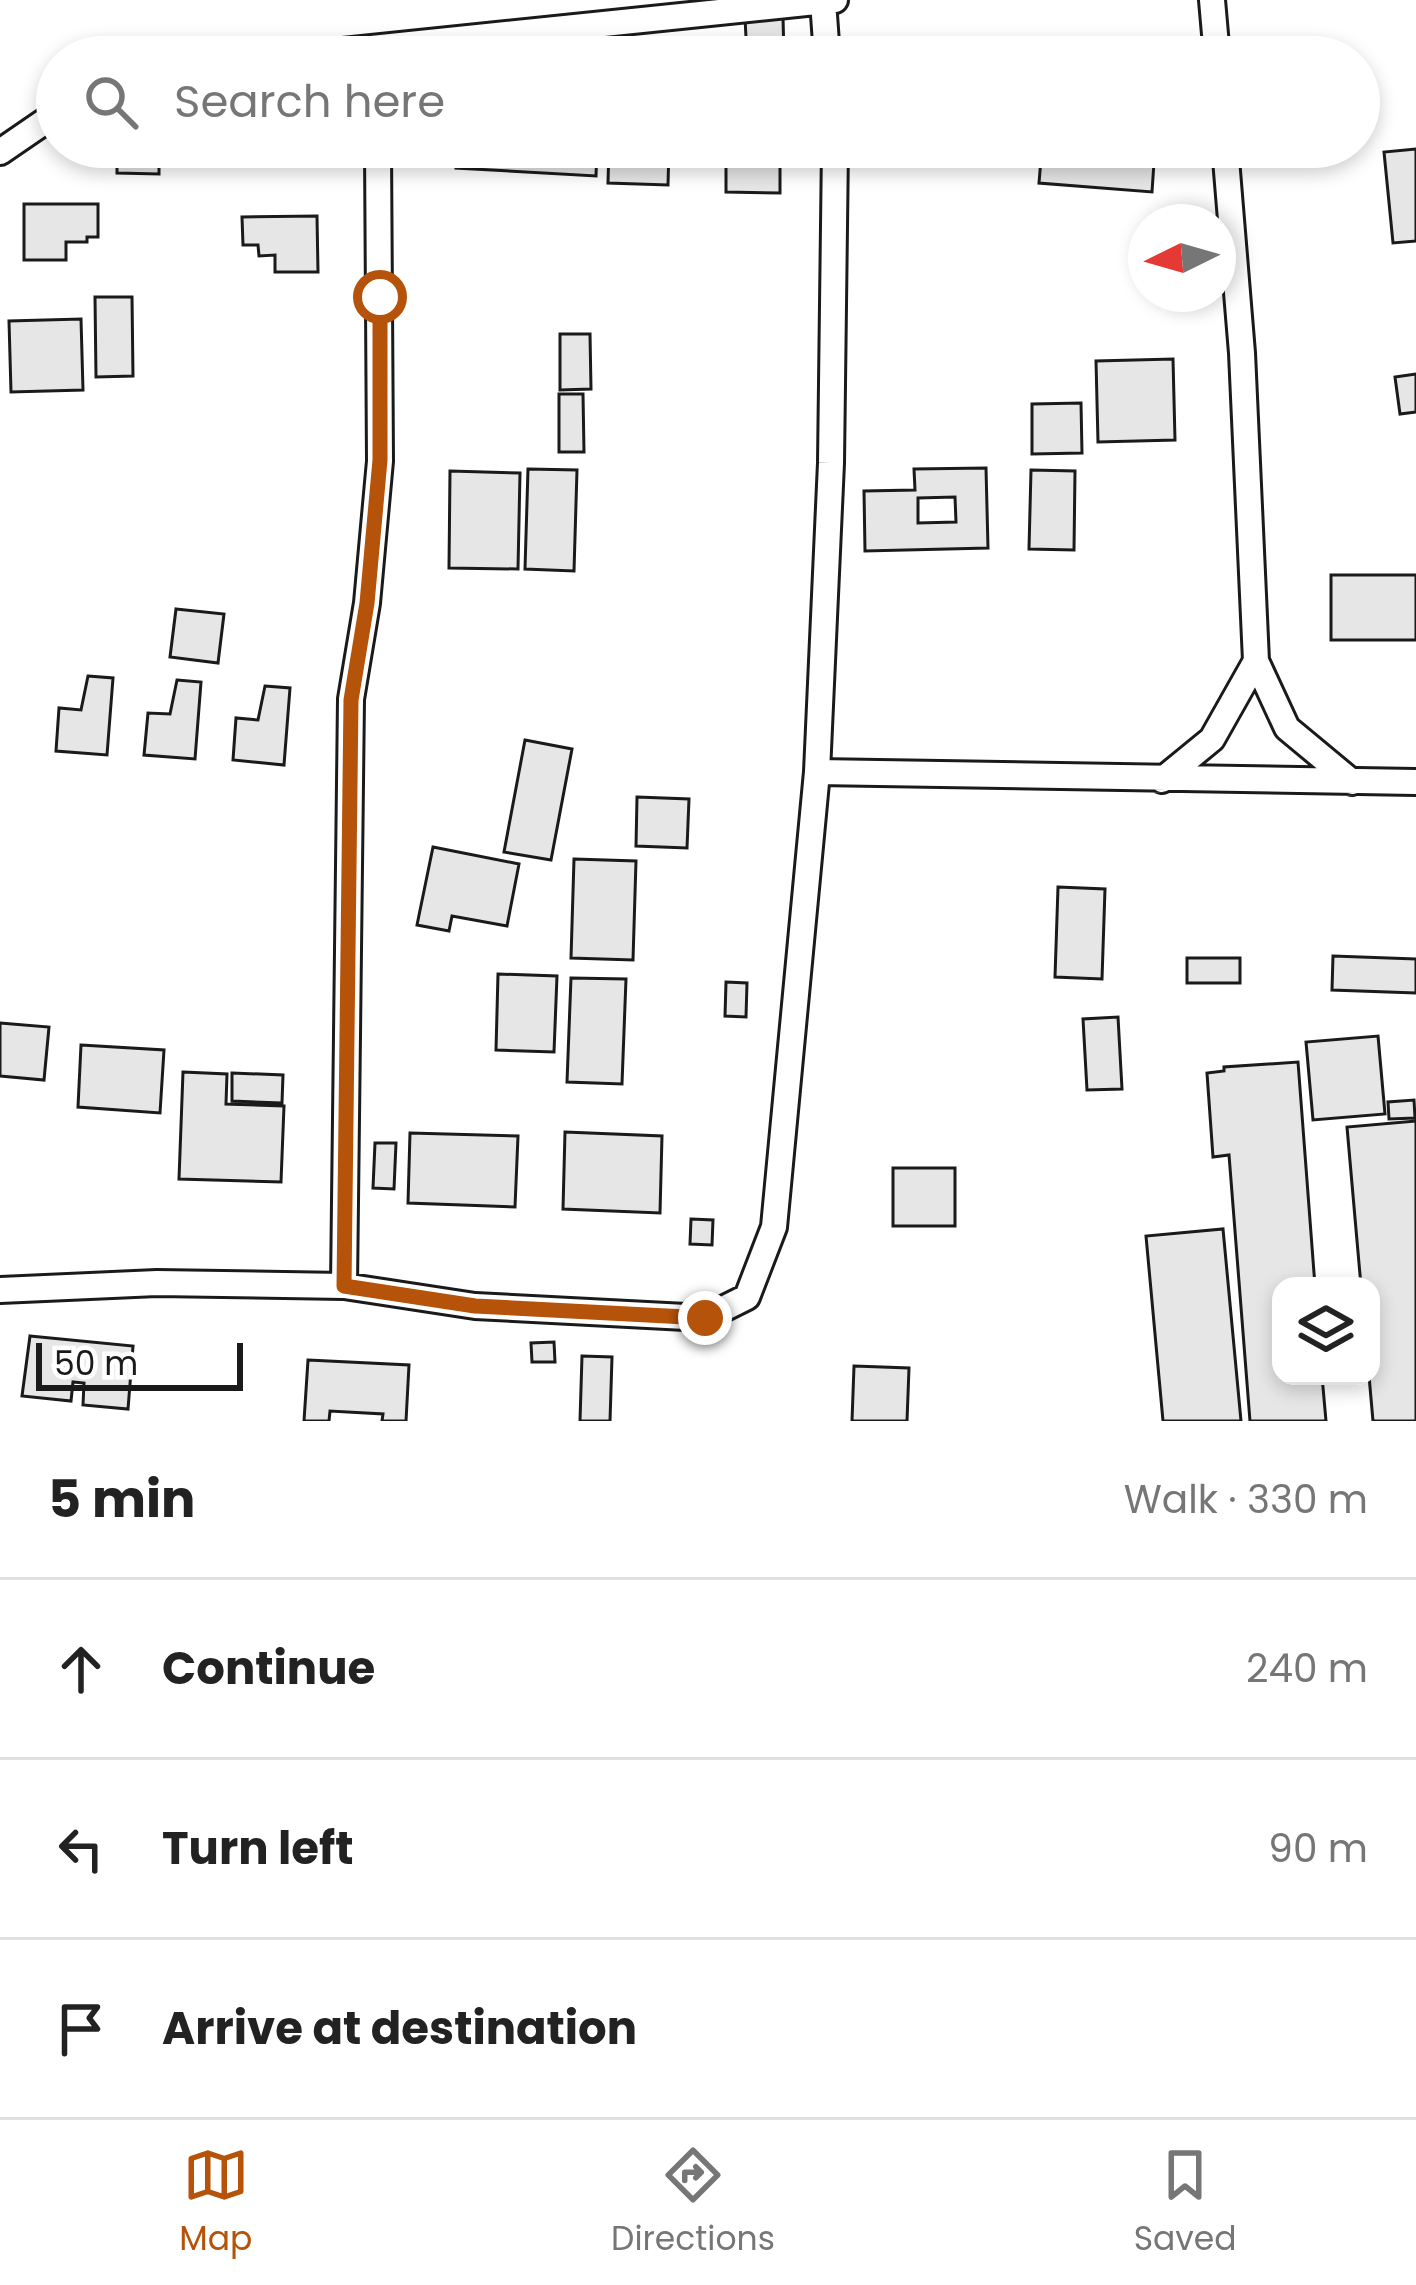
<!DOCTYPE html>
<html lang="en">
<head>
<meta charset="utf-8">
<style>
	:root { --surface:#fff; --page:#f6f6f6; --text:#222; --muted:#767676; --line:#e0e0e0; --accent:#b45309 }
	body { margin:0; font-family:Poppins,sans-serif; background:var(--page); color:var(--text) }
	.controls { position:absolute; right:36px; bottom:36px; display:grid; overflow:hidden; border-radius:24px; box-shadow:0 6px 18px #0003 }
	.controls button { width:108px; height:108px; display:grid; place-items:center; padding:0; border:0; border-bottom:3px solid var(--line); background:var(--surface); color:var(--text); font:60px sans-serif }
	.compass { position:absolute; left:1128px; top:204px; width:108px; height:108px; border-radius:50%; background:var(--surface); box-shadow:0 6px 18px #0003; rotate:265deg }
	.scale { position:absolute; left:36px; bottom:30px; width:207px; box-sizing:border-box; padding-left:12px; border:6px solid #1a1a1a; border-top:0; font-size:33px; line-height:42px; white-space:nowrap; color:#1a1a1a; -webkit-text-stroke:9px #fff; paint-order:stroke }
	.stop { position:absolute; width:36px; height:36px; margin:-27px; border:9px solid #b45309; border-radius:50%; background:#fff }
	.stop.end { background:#b45309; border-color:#fff; box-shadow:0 3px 12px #0008 }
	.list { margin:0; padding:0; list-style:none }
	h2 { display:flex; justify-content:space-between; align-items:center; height:156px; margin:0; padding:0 48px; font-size:51px }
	h2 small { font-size:39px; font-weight:400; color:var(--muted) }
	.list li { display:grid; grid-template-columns:78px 1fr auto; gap:36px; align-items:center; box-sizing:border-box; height:180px; padding:0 48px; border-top:3px solid var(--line) }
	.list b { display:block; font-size:45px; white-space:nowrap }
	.list em { font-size:39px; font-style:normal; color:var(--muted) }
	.icon { flex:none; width:66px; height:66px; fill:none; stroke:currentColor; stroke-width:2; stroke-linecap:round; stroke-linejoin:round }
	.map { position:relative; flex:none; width:1416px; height:1421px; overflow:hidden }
	.search { position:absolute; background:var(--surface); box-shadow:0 6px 18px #0003; left:36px; right:36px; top:36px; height:132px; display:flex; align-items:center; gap:30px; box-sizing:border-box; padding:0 42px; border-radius:66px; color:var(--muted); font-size:45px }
	.sheet { height:696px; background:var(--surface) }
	nav { display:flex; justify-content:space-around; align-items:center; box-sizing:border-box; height:168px; border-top:3px solid var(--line); background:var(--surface); font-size:33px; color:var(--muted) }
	nav a { display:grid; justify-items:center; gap:6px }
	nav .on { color:var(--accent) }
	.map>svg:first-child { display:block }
	.building { fill:#e6e6e6; stroke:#1a1a1a; stroke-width:3; fill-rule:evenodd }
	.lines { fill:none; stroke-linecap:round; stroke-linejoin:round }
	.minor-casing { stroke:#1a1a1a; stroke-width:30 }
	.minor { stroke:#fff; stroke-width:24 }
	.route { stroke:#b45309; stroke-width:15 }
</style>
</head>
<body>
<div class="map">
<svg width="1416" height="1421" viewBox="0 0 1416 1421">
	<rect width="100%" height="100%" fill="#fff"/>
	<!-- building -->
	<path class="building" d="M783 17 784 57H747L745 18Z
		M462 50 561 55 560 57H462Z
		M117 147H159V174L117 173Z
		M244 147H318L319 160 276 162 275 148Z
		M457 147H597L596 176 456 168Z
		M609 147H669L668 185 608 183Z
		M1042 147H1155L1152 192 1039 183Z
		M1416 149V241L1393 243 1384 152Z
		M726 164H780V193L726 192Z
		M24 204H98V237H87V242H66V260H24Z
		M317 216 318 272H275V255L259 256 258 245H243L242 217Z
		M95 297H132L133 376 96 377Z
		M81 319 83 390 11 392 9 321Z
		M560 334H590L591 389 560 390Z
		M1173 359 1175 440 1098 442 1096 361Z
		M1416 374V412L1400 414 1395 377Z
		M559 394H583L584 452H559Z
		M1081 403 1082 453 1032 454V404Z
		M986 468 988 548 865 551 864 491 915 490 914 469ZM955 497 956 522 918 523V498Z
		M528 469 577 470 574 571 525 569Z
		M1031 470 1075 471 1074 550 1029 549Z
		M450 471 520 473 518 569 449 568Z
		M1331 575H1416V640H1331Z
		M176 609 224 614 218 663 170 657Z
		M88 676 113 678 107 755 56 751 59 708 81 710Z
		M177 680 201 682 195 759 144 755 148 713 170 714Z
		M265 686 290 688 284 765 233 760 236 718 258 720Z
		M525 740 572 749 551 860 504 852Z
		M637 797 689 799 687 848 636 846Z
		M433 847 519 864 507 926 452 916 449 931 417 925Z
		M574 859 636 861 633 960 571 958Z
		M1058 887 1105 889 1102 979 1055 977Z
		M1333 956 1416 959V993L1332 990Z
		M1187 958H1240V983H1187Z
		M498 974 557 976 554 1052 496 1050Z
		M571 978 626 979 622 1084 567 1082Z
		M726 982 747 983 746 1017 725 1016Z
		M1118 1017 1122 1089 1087 1090 1083 1019Z
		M0 1023 49 1027 44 1080 0 1076Z
		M1378 1036 1385 1114 1313 1120 1306 1042Z
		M81 1045 164 1050 160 1113 78 1107Z
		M1298 1062 1315 1286H1281V1376H1322L1326 1421H1250L1229 1155 1213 1157 1207 1073 1224 1071V1067Z
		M183 1072 227 1074 226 1104 284 1106 281 1182 179 1179Z
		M232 1073 283 1075 282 1103 232 1101Z
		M1414 1100 1415 1118 1389 1119 1388 1102Z
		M1416 1121V1421H1373L1369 1376 1371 1286H1361L1347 1127Z
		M565 1132 662 1136 660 1213 563 1209Z
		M410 1133 518 1136 515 1207 408 1203Z
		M375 1143H396L394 1189 373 1188Z
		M893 1168H955V1226H893Z
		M691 1219 713 1220 712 1245 690 1244Z
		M1223 1229 1241 1421H1163L1146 1236Z
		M30 1336 133 1346 128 1409 83 1405 84 1383 73 1382 71 1401 22 1396Z
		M554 1342 555 1362H532L531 1343Z
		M582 1356 612 1357 610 1421H580Z
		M308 1360 409 1365 406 1421H382L383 1414 330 1411 329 1421H304Z
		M854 1366 909 1368 907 1421H852Z"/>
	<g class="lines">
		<defs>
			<path id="minor" d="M1212 0 1217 57
				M823 1 827 57
				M285 57 835 0
				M1225 147 1242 353 1256 661 1287 728 1352 782
				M0 152 57 113
				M817 772 1416 782
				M1162 780 1212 739 1256 661
				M344 1286 351 699 367 603 380 461 378 147
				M0 1290 157 1283 344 1286 475 1306 705 1318 747 1297 774 1227 817 772 831 463 835 147"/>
		</defs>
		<!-- minor casing -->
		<use href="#minor" class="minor-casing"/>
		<!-- minor -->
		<use href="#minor" class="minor"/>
	</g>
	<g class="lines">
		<!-- route -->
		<path class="route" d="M380 297V460L367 603 351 700 344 1286 475 1306 705 1318"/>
	</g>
</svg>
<div class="controls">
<button><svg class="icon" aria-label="layers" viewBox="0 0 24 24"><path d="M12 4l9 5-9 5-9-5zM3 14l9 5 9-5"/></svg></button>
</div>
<svg class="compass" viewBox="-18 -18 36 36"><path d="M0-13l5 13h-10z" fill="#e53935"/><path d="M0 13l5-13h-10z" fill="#767676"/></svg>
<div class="scale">50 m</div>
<div class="stop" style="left:380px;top:297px"></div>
<div class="stop end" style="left:705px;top:1318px"></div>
<div class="search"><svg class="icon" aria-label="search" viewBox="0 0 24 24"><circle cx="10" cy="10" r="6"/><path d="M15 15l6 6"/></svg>Search here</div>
</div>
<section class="sheet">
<h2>5 min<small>Walk · 330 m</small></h2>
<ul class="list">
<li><svg class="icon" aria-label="ahead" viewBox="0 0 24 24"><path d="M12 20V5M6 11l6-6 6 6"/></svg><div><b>Continue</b></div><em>240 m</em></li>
<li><svg class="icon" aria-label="left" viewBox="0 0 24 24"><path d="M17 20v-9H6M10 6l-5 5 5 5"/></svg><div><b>Turn left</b></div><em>90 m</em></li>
<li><svg class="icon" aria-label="arrive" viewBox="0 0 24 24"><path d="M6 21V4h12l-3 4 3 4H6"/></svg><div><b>Arrive at destination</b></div></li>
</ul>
</section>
<nav>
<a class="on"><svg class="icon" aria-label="map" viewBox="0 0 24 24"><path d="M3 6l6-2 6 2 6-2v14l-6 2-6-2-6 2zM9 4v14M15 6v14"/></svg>Map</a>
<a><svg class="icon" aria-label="directions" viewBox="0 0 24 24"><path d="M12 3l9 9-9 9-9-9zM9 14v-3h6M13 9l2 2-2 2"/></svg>Directions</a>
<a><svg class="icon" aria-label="saved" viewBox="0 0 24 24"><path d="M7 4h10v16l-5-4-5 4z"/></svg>Saved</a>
</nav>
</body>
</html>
